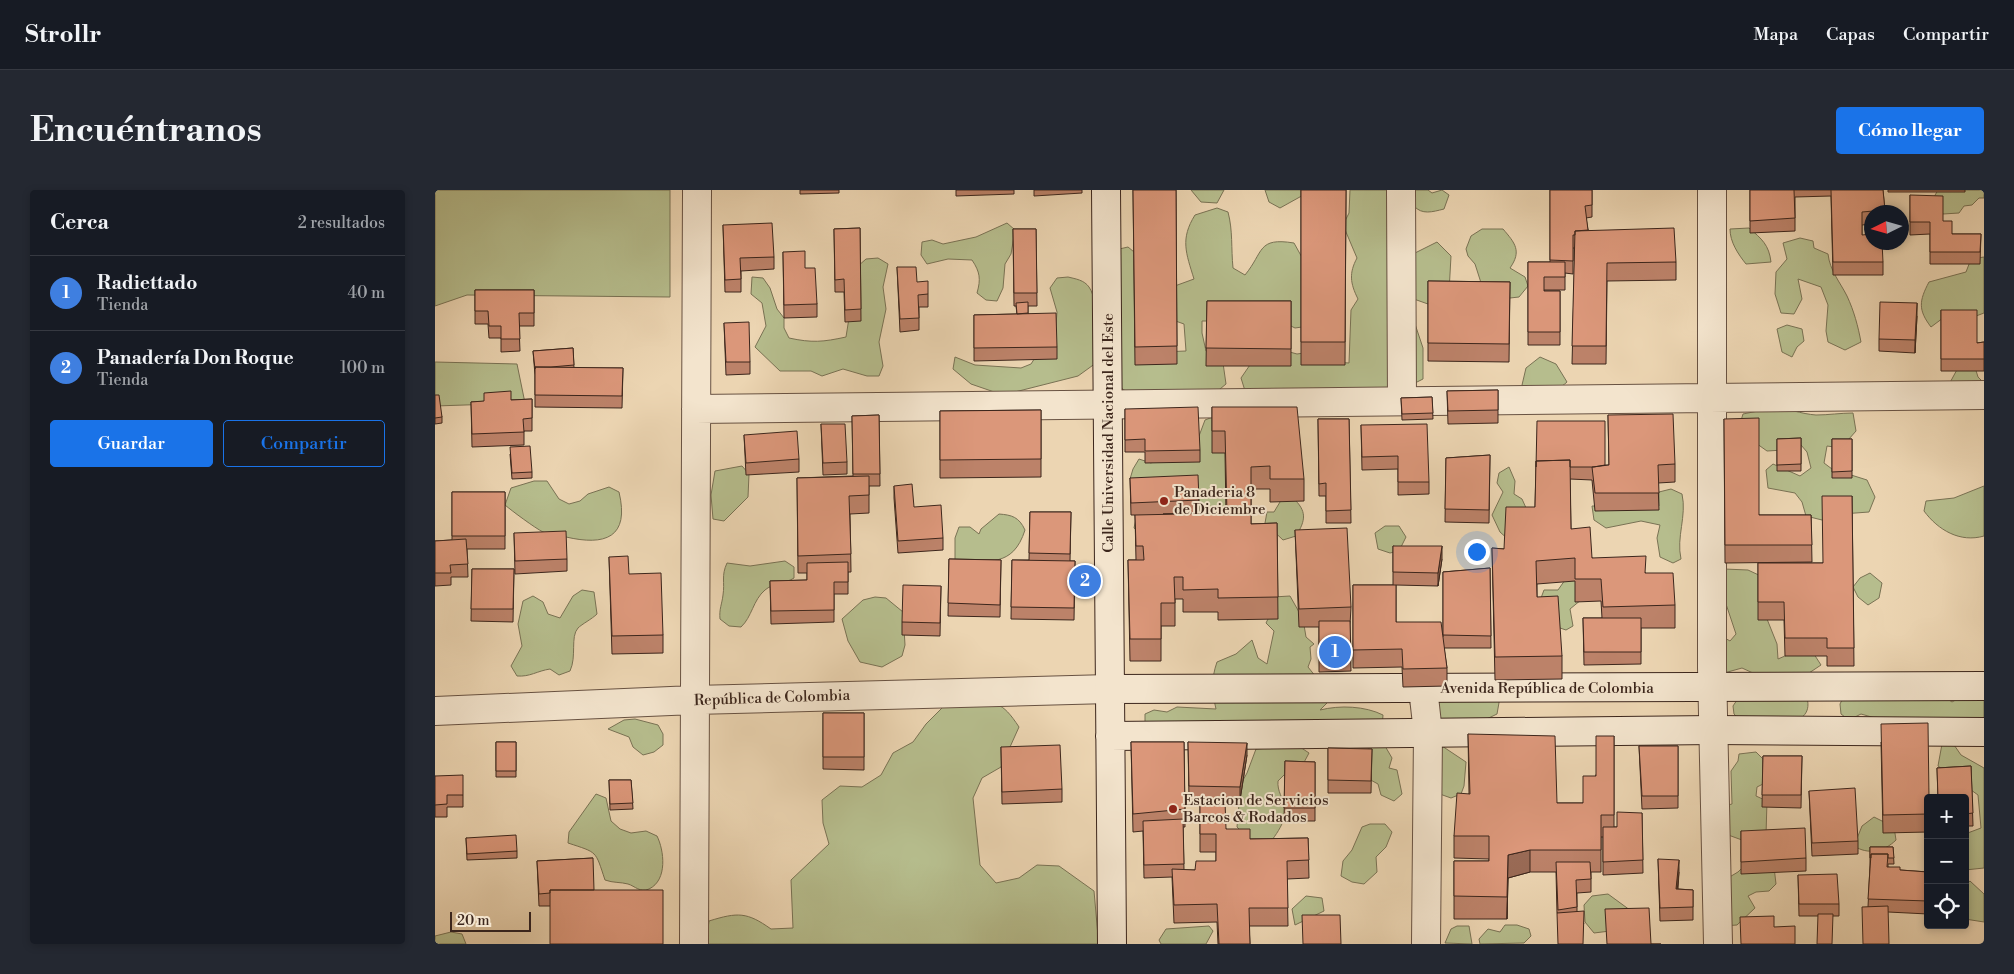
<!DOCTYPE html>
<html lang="es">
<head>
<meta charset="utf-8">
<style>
	:root { --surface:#171b24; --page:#242831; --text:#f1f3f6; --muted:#9ea1a6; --line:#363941; --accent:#1a73e8 }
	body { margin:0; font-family:"Libre Bodoni",serif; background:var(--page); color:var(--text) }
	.controls { position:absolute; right:15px; bottom:15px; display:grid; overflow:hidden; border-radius:5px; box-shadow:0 2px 8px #0003 }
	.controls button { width:45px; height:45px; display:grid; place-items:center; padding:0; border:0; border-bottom:1px solid var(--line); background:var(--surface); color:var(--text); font:25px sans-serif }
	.compass { position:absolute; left:1429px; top:15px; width:45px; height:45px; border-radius:50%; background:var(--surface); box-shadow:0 2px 8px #0003; rotate:265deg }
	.scale { position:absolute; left:15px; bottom:12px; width:81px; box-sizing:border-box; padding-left:5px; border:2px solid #3c261c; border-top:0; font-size:14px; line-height:18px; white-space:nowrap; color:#3c261c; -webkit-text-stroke:4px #f3e4cd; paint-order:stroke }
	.you { position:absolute; left:1041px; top:361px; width:18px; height:18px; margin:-12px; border:4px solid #fff; border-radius:50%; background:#1a73e8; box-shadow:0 0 0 8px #1a73e833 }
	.badge { display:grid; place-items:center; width:32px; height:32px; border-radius:50%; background:var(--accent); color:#fff; font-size:16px; font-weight:700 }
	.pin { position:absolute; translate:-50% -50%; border:2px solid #fff; box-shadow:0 1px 5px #0006 }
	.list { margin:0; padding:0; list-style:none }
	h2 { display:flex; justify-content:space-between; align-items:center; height:65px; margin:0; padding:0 20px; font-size:21px }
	h2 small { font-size:16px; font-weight:400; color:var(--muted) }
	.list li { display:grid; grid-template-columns:32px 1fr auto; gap:15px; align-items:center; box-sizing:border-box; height:75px; padding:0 20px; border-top:1px solid var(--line) }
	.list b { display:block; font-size:19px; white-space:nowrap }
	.list p { margin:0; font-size:16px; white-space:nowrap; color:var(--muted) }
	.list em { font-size:16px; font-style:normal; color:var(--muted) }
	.actions { display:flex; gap:10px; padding:15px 20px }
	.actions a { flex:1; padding:11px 0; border:1px solid var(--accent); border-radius:5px; text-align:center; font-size:18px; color:var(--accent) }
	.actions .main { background:var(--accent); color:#fff }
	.icon { flex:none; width:28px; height:28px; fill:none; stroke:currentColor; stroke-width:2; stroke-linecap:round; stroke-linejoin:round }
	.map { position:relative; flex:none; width:1549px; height:754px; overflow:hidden; border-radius:5px }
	header { display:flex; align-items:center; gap:30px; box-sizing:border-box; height:70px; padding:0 25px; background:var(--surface); border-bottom:1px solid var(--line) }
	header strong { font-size:24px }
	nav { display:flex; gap:28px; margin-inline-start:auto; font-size:18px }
	.intro { display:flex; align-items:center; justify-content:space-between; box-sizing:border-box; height:120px; padding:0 30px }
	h1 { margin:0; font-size:35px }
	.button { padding:12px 22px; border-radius:5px; background:var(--accent); color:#fff; font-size:18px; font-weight:700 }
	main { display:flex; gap:30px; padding:0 30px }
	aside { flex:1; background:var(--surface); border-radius:5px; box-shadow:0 2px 8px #0003 }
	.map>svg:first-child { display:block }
	.green { fill:#b6bd8d; stroke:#797254 }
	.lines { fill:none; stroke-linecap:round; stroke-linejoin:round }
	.street-casing { stroke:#685242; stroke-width:30 }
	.secondary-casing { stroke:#3c261c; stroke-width:30 }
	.street { stroke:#f3e4cd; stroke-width:28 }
	.secondary { stroke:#f3e4cd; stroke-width:28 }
	.wall { fill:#bc8269; stroke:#3c261c }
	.shaded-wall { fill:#996a55; stroke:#3c261c }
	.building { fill:#db977a; stroke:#3c261c }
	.poi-dot { fill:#8f2418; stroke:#f3e4cd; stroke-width:2 }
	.labels { text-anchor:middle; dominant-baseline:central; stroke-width:4; stroke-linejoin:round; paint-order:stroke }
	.street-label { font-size:15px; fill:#3c261c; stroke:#f3e4cd }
	.poi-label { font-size:15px; fill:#3c261c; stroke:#f3e4cd; text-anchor:start }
</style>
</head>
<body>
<header>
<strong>Strollr</strong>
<nav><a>Mapa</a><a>Capas</a><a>Compartir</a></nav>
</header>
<div class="intro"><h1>Encuéntranos</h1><a class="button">Cómo llegar</a></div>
<main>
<aside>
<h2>Cerca<small>2 resultados</small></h2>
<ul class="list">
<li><span class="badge" style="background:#3f7fe0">1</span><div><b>Radiettado</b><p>Tienda</p></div><em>40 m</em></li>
<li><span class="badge" style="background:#3f7fe0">2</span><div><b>Panadería Don Roque</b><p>Tienda</p></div><em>100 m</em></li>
</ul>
<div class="actions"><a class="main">Guardar</a><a>Compartir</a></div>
</aside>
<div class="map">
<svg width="1549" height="754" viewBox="0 0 1549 754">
	<rect width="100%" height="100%" fill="#ecd5b2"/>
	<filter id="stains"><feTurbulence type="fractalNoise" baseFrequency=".004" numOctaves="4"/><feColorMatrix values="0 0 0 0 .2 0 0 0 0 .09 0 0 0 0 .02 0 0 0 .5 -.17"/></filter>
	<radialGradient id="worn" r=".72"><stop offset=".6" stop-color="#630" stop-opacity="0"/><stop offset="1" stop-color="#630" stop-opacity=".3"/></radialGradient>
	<!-- green -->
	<path class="green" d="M0 0H235V107L32 105 0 116Z
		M756 0H789L782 13 766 12Z
		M830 0H872V3L845 18 834 12Z
		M915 0H960L953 84 959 106 979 131 988 158V189L974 196 956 200 811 204 806 188 819 169 844 159 862 164 876 162 897 172 914 173 916 120 923 109C915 93 914 83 922 68L908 35 914 23Z
		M979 0H993L997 3 1007 0 1014 5 1009 19C997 22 987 25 979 16Z
		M1503 0H1549V8H1544L1537 15 1529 16 1524 23 1508 24 1499 7Z
		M782 18 793 22C798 41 796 58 798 78L810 85C829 62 822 47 859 53L869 71 867 137 860 138 846 131H767V143L771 161 787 166 791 194 779 204 697 205 683 196 680 60 693 57 710 71 725 162 751 161 749 134 735 129 737 97 759 89C751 63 745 49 760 25Z
		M572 33 580 40 576 64 570 74 568 98 562 111 551 110 542 103C546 89 545 82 537 70L513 69 492 74 486 65 487 52 497 50 508 54 541 47Z
		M1314 38C1327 49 1334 55 1336 72L1311 74C1303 64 1295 52 1295 39Z
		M1047 39H1068C1080 53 1087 61 1075 78L1090 87 1093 96 1084 107 1066 109 1048 99 1040 74 1033 66 1031 59 1036 46Z
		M1365 48 1378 51 1379 58 1393 64C1395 81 1405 92 1412 106 1419 121 1423 136 1426 152L1410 160 1393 152 1391 141 1393 115 1386 97 1363 89 1367 109 1359 124 1346 123 1340 104 1341 82 1352 69 1348 53Z
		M1002 52 1016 66 1014 102 993 114 976 108V65Z
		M1549 67V123L1541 126 1512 125 1496 137C1483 120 1484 111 1494 92L1531 82 1536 69Z
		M443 68 453 74 448 97 451 119 444 152 448 176 444 186H432L408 179 387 186 376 181H345L320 157 331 136 327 113 316 104 317 87 328 88 335 98 342 119 349 128V138L354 148C377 153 388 152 411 147L422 77 431 69Z
		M633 87C641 89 649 90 654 97 665 113 661 154 661 173L643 186 568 205 536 194 518 179 520 167 540 175 586 178 596 174 621 135 622 122 615 98 622 88Z
		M1352 135 1367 139 1369 151 1362 157 1357 167 1347 162 1342 139Z
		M1105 167 1121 174 1132 192C1118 205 1103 204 1087 195L1091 178Z
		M0 172 82 174 90 213 0 216Z
		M1539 174 1543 187 1549 193 1512 198 1524 176Z
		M1338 218C1353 218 1366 224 1381 225 1393 225 1406 223 1418 223L1421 241 1406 258 1392 256 1389 273 1397 279 1432 290 1440 307 1434 322 1407 324 1395 332 1371 326 1367 312 1360 303 1333 298 1331 280 1338 274 1365 286 1376 278 1372 262 1366 255 1349 260 1332 261 1311 246 1304 237 1308 224Z
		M783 225C794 260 807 299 782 330L705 343 699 338 701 329H724L734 324 695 289 698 279 704 269 716 273 764 246 770 230Z
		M307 276 314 284 313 307 289 331 278 329 276 305 280 281Z
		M1074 277 1080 291 1079 304 1087 309 1096 329 1075 351 1065 342 1057 325 1068 302 1062 293 1064 283Z
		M99 291H112L124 309 134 314 145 311 153 304 174 297 184 302C195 348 170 356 131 347 124 345 115 345 108 342 100 338 77 321 70 315L76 298Z
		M1549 296V346C1525 353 1503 340 1489 321L1491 311 1519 308Z
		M1236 299 1247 304C1252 326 1241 347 1246 369L1238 373 1225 367 1222 348 1225 335 1206 331 1171 338 1159 330 1157 316H1224V302Z
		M848 307 858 308C872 321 871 330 861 346L848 350 830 333 832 322H839Z
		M564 324C577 325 584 327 590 340 578 378 553 371 520 371V348L524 337H535L544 344 546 339Z
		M950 336H964L971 347 964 361 955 363 943 359 940 343Z
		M350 371 359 377V388C350 394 338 393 330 400 318 410 317 427 306 437L294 436 285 429C284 419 287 414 288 405 290 392 286 386 292 373L315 376Z
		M1289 379 1313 380 1330 388 1328 419 1342 454 1343 469 1364 460 1377 461 1386 475 1371 485 1318 483 1307 478 1289 483 1283 444 1295 451 1301 444 1284 393Z
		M1435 383 1447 393 1444 408 1433 415 1423 407 1418 397 1425 388Z
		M1139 385 1152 405 1135 419 1138 436 1131 440 1122 437 1106 408 1109 400H1123L1130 390Z
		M147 400 159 402 162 424C157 429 147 434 143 438 135 447 142 466 135 481L124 485 115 479C102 481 95 487 82 486L76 476 87 456 83 434 88 411 98 406 108 412 113 424 125 428 138 406Z
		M855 406 868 429 871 447 879 454 875 457 876 469 873 477 881 487 893 512 885 520C905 515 930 516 948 525L947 538 710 537V524L719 520 732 522 742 517 781 519C777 502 776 489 782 472L801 464 817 450 823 468 832 474 839 441 831 433 836 423 838 407Z
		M440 407 451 408 468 422 470 455 467 466 447 477 425 472 413 451 407 429 428 410Z
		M1371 504C1384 543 1329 531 1305 530L1299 524 1298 516 1302 510Z
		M1409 506H1508L1517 512 1526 507H1549V535L1447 530 1426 524 1414 530 1406 524 1405 514Z
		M1065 507 1062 524C1024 543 1015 537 977 522L974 509Z
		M530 511C560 511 567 511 584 537L566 577 547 588 538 608 545 675 561 693 584 688 602 675 624 676 659 701 663 746 668 754H271L274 731C303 722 312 722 336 739L358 738 356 690 394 654 388 633 387 610 405 596 427 597 446 585 458 563 478 552 491 534 508 517Z
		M200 529 223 535 228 544V555L219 562 208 565 198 557 194 547 173 539 189 530Z
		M1517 552 1526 565 1549 578V678L1530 680V644L1546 638 1543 605 1503 576 1507 554Z
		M1004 554 1031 572 1029 596 1026 604 1016 608 1002 603Z
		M937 556H950L957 568 954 578 962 580 967 604 959 611 946 605 943 594 932 588 929 562Z
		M847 557H865L874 563 866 578 850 584 843 591C842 601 848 608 850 618 852 635 834 653 824 667L813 648 802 637 804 614 802 601 812 583 821 559Z
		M1321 562 1332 573 1330 593 1322 597 1321 606 1332 611 1331 645 1307 650 1285 642 1293 615 1297 614 1296 581 1303 571 1304 564Z
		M161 604 171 608 176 631 185 639 196 643 211 641 222 646C229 660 233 690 214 699 205 703 200 696 193 694 186 692 178 693 170 690 160 660 163 663 133 653L134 642Z
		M1439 627 1459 637 1461 650C1449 662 1433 665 1419 656L1427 636Z
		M935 634H950L957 642 951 657 941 667 942 682 929 694 917 692 906 686 908 671 917 660 927 637Z
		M1313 672 1339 677 1341 694 1334 701 1321 702 1313 706 1320 718 1302 735 1287 736 1281 695 1303 682Z
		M1535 691 1549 704V732L1530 729V695Z
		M1173 704 1199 723 1191 739 1159 743 1150 732 1149 715 1157 706Z
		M871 706 887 708 889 721 860 735 857 719Z
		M1070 735H1082L1094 739 1096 746 1089 753 1045 754 1044 749 1053 739 1065 742Z
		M774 736 778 741 771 754H726L724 750 731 739Z
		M1022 736H1034L1037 754 1010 753 1016 739Z
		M16 742 27 744 31 754H0V746Z"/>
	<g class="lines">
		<defs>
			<path id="street" d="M966 0 967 210
				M1277 0V478L1283 754
				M261 219 1549 205
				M988 498 993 543 991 754
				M0 521 259 510 674 499
				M259 754 262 0"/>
			<path id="secondary" d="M671 0 677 754
				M674 499 1549 496
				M675 546 1279 540 1549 542"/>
		</defs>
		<!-- street casing -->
		<use href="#street" class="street-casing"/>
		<!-- secondary casing -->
		<use href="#secondary" class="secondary-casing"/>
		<!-- street -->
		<use href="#street" class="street"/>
		<!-- secondary -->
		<use href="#secondary" class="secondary"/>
	</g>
	<!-- wall -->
	<path class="wall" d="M365 0H404V3L365 4Z
		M521 0H579V4L521 6Z
		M599 0H647V3L599 6Z
		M698 0H741L742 174 700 175Z
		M866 0H911L910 175H866Z
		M1115 0H1157V27L1151 28 1153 40 1241 72V90L1172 91 1171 174H1137L1140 58H1138V84L1130 83V100H1109V101H1125V155H1093V72H1115Z
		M1315 0H1448L1450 22H1436V34L1427 35V45L1448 72V85H1398L1396 6 1360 7V41L1315 43Z
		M1453 0H1530V2H1453Z
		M1475 5 1508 31 1517 44H1546L1545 74H1495V44L1475 45Z
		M288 35 339 67V79L306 81V102H290Z
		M425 38 426 131 410 132 409 102H400L399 39Z
		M578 39H601L602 116H593V123L622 157V169L539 171V125L582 124 581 116H579Z
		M348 62 370 78 382 114V127L349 128Z
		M462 77 482 92 493 104V117H484V140L465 142Z
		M993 91 1075 92 1074 172 993 171Z
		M40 100H99V136H84L85 161 66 162V148H54L53 134H40Z
		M772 111H856V176H771Z
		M1506 120 1542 153 1549 152V181H1506Z
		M1482 126 1480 163 1444 161V149Z
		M289 133 315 172V184L291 185Z
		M138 158 139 178H188L187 218 100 217V185L98 161Z
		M1063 200V233L1013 234 1012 201Z
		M0 205 7 227V233L0 234Z
		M997 207 998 229 967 230 966 208Z
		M97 209V241H89V255L37 257 36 212Z
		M777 217 869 289V311L835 312V299H816V334L842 333 843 429 783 430V422H748V409H740V436H726V471H695L693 370H701L700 325H696L695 288 764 310V323L728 324 791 323 790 263H777Z
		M690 219 765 260V272L710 273V262H690Z
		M606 220V287L505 288V221Z
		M444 225 445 296H434V323L415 324 416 382H413V404H399V432L336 434 335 391 372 390V383H363L362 288 418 286 417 226Z
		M1173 225 1240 274V292L1223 293 1224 320 1160 321 1157 290 1135 289 1136 339 1157 368 1211 383 1240 415V438H1206V474L1149 475 1148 428H1167L1166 411 1140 412V391L1102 394V407L1127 466V489L1060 490 1057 358 1069 359 1100 317 1101 277 1174 275Z
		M883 229H914L916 333H891V306H884Z
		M1289 229 1324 325H1376L1377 372 1290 373Z
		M386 234 412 272V284L388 285Z
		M926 235 994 292V304L963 305V279L927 280Z
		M309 245 364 269V282L311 285Z
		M1366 248V281H1342V249Z
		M1397 249H1417V288H1397Z
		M75 264 97 282V288L77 289Z
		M1055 265 1054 333 1010 332 1011 268Z
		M459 296 508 348V360L463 363 459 308Z
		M17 302H70V359H32L33 387H16V395L0 396V351L17 350Z
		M1417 306 1419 476H1392V466H1350L1349 430H1323V373H1388Z
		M595 322H636L635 371H640L639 430 576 429 577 370H594Z
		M860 340 916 417 915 435 916 481 884 482V437H864Z
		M79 343 132 369V381L80 384Z
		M958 356 1007 369 1003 396 961 395V432L1008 447V382L1055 378 1056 458H1009L1012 478V496L968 497 967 477 918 478V395H958Z
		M174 367 194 384 228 445V463L177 464Z
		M514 369 566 370 565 427 513 426Z
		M37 379H79L78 432 36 431Z
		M506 396 505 446 467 445V432Z
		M388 523H429V580L388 579Z
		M1033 544 1122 613H1148L1179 546V637H1182L1207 623 1208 683 1168 685V647H1166V682H1156V702L1142 703V722L1149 734 1122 723 1121 682H1095L1073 688 1072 729H1019V671H1054V669L1019 668V646L1034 603Z
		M61 552H81V587H61Z
		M696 552H749L750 637H748L749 680H760L781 671V662H765V611L791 639 815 649 873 648 874 688 852 689 853 736H814L815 754H783L782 732 739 733 737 687 709 688 708 641 698 642Z
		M753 552 812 565 805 610 754 609Z
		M1446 552 1493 608V642L1448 643Z
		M1204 556H1243V618L1207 619Z
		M566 557 627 599V612L567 614Z
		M893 558 937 559 936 603H893Z
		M1328 566H1367L1366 618 1327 617Z
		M850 571 880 572V631H849Z
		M1536 576 1538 636H1530V608H1503L1502 578Z
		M0 586 28 605V617H12V627H0Z
		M174 590H196L198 619 175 620Z
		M1374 601 1423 651V664L1377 666Z
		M1306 641 1371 668V681L1306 684Z
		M31 648 82 661V668L32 670Z
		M1435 657H1458L1459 674H1453V677L1465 680 1493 682V724L1453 722 1433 717 1435 675Z
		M158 668 115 716H104L102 671Z
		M1223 669 1244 682 1243 699 1258 700V730L1225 731Z
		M1363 685 1404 714V726H1364Z"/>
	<!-- shaded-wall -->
	<path class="shaded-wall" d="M1482 113V126L1480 163V150Z
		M1007 356V369L1003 396V383Z
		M812 553V565L805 610V597Z
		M1095 660V682L1073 688 1072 729 1073 665Z
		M1244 670V682L1241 711V699Z"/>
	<!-- building -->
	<path class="building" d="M698 0H741L742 156 700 157Z
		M866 0H911L910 152H866Z
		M1115 0H1157V15L1150 16 1153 40 1140 41V45H1138V71L1115 70Z
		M1315 0H1359L1360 28 1315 31Z
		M1396 0H1448L1450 20 1427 22V45L1436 44V52H1447L1448 72H1398Z
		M1475 5 1508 6V31H1517V44H1546L1545 62H1495V32H1475Z
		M337 33 339 67 305 68 306 89 290 90 288 35Z
		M425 38 426 119 410 120 409 89 400 90 399 39Z
		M1239 38 1241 72 1172 73 1171 156H1137L1140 41Z
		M578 39H601L602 103H579Z
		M370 61V78H380L382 114 349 115 348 62Z
		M1093 72H1130V87H1109V101H1125V142H1093Z
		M462 77H481L482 92 493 91V104L483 105 484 128 465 129Z
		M993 91 1075 92 1074 154 993 153Z
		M40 100H99V123H84L85 149H66V136H54L53 121H40Z
		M772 111H856V159L771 158Z
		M593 112V123L582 124 581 113Z
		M1445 112 1482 113 1480 150 1444 149Z
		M1506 120H1542V153L1549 152V169H1506Z
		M621 123 622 157 539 158V125Z
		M314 132 315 172H291L289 133Z
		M138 158 139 175 116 177H100V179L98 161Z
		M100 177 188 178 187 206 100 205Z
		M1063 200V220L1013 221 1012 201Z
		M76 201V210L97 209V228L88 229 89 242 37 244 36 212 49 211V203Z
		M0 205H4L7 227 0 228Z
		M997 207 998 223 967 224 966 208Z
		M763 217 765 260 710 261V249L690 250V219Z
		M777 217H862L869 289H835V276L816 277V334L842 333 843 407 783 408V399L748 400V387H739L740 413H726V449H695L693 370H709L708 356H701L700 325 792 323 790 241H777Z
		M606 220V269L505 270V221Z
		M1238 224 1240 274 1223 275 1224 303H1160L1157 277 1174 275 1173 225Z
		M444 225 445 284H418L417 226Z
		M1324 228V325H1376L1377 355H1290L1289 229Z
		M883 229H914L916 320 891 321V293L884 294Z
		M1102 231H1170V275L1159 277H1135V270L1101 271V277Z
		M386 234H410L412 272 388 273Z
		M992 234 994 292H963V266L927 267 926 235Z
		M362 241 364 269 311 273 309 245Z
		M1366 248V274L1342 275V249Z
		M1397 249H1417V281L1397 282Z
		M95 256 97 282 77 283 75 257Z
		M1055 265 1054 320 1010 319 1011 268Z
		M1135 270 1136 339 1155 337 1157 368 1211 366 1210 383H1238L1240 415 1168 417 1166 389H1140V368L1101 371 1102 407 1123 406 1127 466 1060 467 1057 358 1069 359 1071 317H1100L1101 271Z
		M763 285 764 310 696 313 695 288Z
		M434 286V305L414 306 416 364 363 366 362 288Z
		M477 294 479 317 506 315 508 348 463 351 459 296Z
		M17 302H70V346H17Z
		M1387 306H1417L1419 458H1392V448H1350L1349 412H1323V373H1388Z
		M595 322H636L635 364 594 363Z
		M912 338 916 417 864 419 860 340Z
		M131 341 132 369 80 371 79 343Z
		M31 349 33 374 15 375 16 383H0V351Z
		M958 356H1007L1003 383 958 382Z
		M193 366 194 384 226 383 228 445 177 446 174 367Z
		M514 369 566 370 565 415 513 413Z
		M577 370 640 371 639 418 576 417Z
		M413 372V392H399V420L336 421 335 391 372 390V373Z
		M1055 378 1056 446 1008 445V382Z
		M37 379H79L78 419H36Z
		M468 395 506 396 505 433 467 432Z
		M918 395H961V432H1006L1012 478 968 479 967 459 918 460Z
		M1148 428H1206V462H1149Z
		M884 431H915L916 469H884Z
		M388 523H429V567H388Z
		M1493 533 1494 608H1493V624L1448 625 1446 534Z
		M1033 544 1120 546 1122 613H1148V586H1161V546H1179V625H1166V660H1095L1073 665 1072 707 1019 706V671H1054V646H1019L1022 603 1035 604Z
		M61 552H81V581H61Z
		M696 552H749L750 619 698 624Z
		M753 552 812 553 805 597 754 596Z
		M625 555 627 599 567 602 566 557Z
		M1204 556H1243V606H1207Z
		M893 558 937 559 936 591 893 590Z
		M1328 566H1367L1366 605H1327Z
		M850 571 880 572V618H849Z
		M1536 576 1538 623 1530 624V608H1503L1502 578Z
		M28 585V605H12V614L0 615V586Z
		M174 590H196L198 613 175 614Z
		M1420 598 1423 651 1377 653 1374 601Z
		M765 611H790L791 639H815V649L873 648 874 670 852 671 853 718H814L815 754H784L782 714 739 715 737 679 760 680 761 671H781V644H765Z
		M1182 622 1207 623 1208 670 1168 672V637H1182Z
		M748 629 749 674 709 675 708 631Z
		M1370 638 1371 668 1306 672V641Z
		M81 645 82 661 32 664 31 648Z
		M1435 657H1458L1459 668H1453V664H1436V668H1435Z
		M1436 664H1453L1452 677H1465V680L1493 682V711L1433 709Z
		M158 668 159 700H115V703L104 704 102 671Z
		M1223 669 1244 670 1241 699 1258 700V717L1225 718Z
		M1121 672H1155L1156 689 1141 690 1142 717 1123 720Z
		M1402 684 1404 714H1364L1363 685Z
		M115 700H228V754H115Z
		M1453 716 1454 754H1428L1427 717Z
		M1214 718 1216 754H1226H1172L1170 719Z
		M1149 721 1148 754H1123L1122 723Z
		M1383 724H1398L1397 754H1382Z
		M867 725H905L906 754H868Z
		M1339 726V737L1360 736V754H1306L1305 727Z"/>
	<!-- markers -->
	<g class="poi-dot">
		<circle cx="729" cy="311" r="5"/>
		<circle cx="738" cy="619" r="5"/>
	</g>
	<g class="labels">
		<!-- street labels -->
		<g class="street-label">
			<text transform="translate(673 243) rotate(-90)">Calle Universidad Nacional del Este</text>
			<text x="1112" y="498">Avenida República de Colombia</text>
			<text transform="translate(337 508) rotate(-2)">República de Colombia</text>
		</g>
		<!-- poi labels -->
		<g class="poi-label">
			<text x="739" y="302">Panaderia 8<tspan x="739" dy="17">de Diciembre</tspan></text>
			<text x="748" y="610">Estacion de Servicios<tspan x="748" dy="17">Barcos &amp; Rodados</tspan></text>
		</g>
	</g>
	<rect width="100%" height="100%" filter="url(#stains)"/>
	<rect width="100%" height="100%" fill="url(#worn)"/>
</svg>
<div class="controls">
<button>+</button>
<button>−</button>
<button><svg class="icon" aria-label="locate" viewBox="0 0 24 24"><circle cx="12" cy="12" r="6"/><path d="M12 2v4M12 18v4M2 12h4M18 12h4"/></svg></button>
</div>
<svg class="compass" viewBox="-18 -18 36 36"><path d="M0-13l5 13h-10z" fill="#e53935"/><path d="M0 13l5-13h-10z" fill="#9ea1a6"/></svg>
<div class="scale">20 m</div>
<div class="you"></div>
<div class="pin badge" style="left:900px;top:462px;background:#3f7fe0">1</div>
<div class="pin badge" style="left:650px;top:391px;background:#3f7fe0">2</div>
</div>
</main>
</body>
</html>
